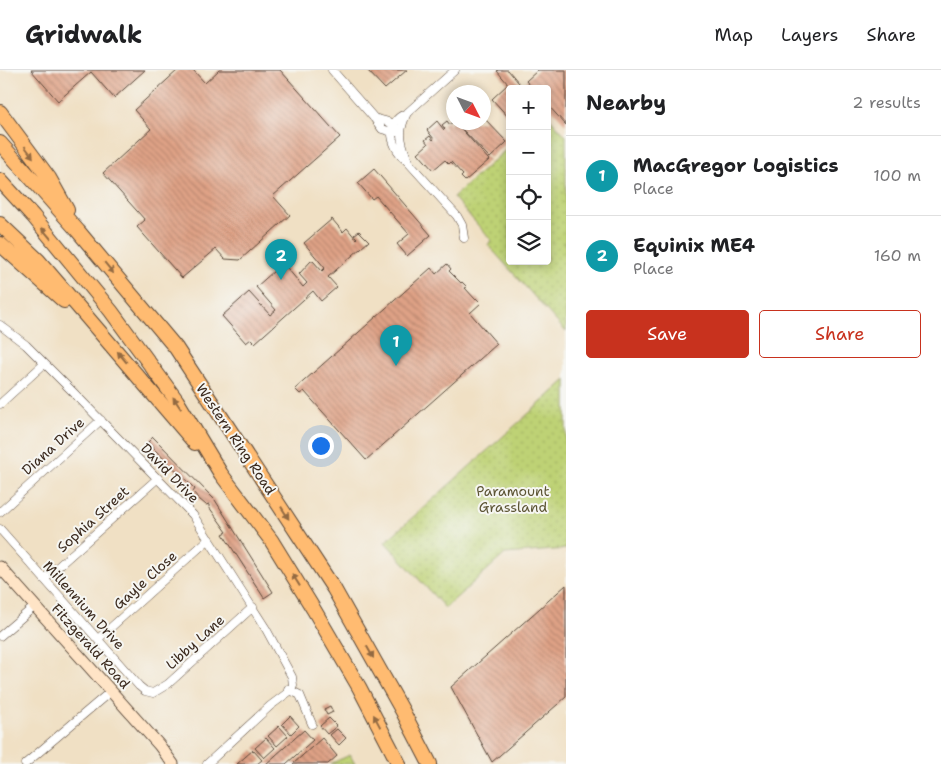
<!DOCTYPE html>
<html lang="en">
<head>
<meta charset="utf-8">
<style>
	:root { --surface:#fff; --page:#f2f2f2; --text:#202124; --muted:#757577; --line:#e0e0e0; --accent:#c8321e }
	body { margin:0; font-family:"Shantell Sans",sans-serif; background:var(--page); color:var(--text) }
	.controls { position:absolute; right:15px; top:15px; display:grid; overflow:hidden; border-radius:5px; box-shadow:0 2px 8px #0003 }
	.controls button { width:45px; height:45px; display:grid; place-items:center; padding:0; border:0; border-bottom:1px solid var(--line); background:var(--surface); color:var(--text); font:25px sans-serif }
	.compass { position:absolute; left:446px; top:15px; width:45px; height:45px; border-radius:50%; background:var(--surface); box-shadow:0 2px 8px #0003; rotate:132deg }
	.you { position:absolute; left:320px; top:375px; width:18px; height:18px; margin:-12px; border:4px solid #fff; border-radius:50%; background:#1a73e8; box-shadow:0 0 0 8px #1a73e833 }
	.badge { display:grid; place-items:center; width:32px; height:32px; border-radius:50%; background:var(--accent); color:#fff; font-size:16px; font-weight:700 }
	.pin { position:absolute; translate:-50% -41px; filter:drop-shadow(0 1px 2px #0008) }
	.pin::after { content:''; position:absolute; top:26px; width:18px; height:15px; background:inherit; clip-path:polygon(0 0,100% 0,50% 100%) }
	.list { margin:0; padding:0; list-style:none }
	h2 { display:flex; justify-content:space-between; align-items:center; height:65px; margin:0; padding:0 20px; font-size:21px }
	h2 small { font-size:16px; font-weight:400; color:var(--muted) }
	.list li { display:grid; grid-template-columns:32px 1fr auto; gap:15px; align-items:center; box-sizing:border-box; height:80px; padding:0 20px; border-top:1px solid var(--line) }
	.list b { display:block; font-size:19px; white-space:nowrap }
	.list p { margin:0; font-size:16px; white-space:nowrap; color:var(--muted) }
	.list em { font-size:16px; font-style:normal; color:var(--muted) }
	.actions { display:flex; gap:10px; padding:15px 20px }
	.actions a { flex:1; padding:11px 0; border:1px solid var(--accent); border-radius:5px; text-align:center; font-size:18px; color:var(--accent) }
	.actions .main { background:var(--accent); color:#fff }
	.icon { flex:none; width:28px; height:28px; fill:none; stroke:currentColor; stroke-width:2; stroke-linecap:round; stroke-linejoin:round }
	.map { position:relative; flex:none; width:566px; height:694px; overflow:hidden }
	header { display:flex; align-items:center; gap:30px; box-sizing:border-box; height:70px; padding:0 25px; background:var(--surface); border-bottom:1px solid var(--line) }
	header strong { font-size:24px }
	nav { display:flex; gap:28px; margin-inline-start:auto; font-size:18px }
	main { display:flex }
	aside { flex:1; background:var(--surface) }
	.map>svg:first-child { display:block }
	.grass { fill:url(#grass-dots); stroke:#7c7e4a }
	.pitch { fill:#bed275; stroke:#7c7e4a }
	.building { fill:url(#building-back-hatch) }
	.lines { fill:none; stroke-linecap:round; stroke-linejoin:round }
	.street-casing { stroke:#564537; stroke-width:9 }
	.secondary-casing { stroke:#564537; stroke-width:13 }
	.highway-casing { stroke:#564537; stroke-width:16 }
	.street { stroke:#fff; stroke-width:8 }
	.secondary { stroke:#ffe4c6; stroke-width:11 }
	.highway { stroke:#ffbb71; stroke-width:14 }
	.oneway { fill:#936b43 }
	.labels { text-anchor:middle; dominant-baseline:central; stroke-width:4; stroke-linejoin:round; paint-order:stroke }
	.street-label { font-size:14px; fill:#3b2a1e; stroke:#f6f6f2 }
	.park-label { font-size:14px; fill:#5c5434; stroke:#f6f6f2 }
</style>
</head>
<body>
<header>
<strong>Gridwalk</strong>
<nav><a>Map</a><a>Layers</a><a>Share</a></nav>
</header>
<main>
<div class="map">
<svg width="566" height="694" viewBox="0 0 566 694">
	<defs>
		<pattern id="grass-dots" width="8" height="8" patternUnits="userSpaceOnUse" patternTransform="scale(1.25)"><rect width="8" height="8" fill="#bed275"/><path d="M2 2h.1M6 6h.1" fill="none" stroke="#a4b465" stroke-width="1.8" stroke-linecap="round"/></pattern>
		<pattern id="building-back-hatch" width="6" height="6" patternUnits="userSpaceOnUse" patternTransform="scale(1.25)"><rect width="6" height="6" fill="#dfa286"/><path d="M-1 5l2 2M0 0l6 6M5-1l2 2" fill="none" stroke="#b6846d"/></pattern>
	</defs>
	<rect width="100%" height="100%" fill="#f6f6f2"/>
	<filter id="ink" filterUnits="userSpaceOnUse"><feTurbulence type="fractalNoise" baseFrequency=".02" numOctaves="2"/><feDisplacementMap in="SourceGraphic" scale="10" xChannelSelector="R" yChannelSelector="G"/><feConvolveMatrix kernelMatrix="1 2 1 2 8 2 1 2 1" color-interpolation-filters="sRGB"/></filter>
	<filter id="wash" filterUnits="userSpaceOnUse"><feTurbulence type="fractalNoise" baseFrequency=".0096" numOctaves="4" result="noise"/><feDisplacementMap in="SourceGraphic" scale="20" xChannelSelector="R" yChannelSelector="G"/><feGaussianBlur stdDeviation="1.12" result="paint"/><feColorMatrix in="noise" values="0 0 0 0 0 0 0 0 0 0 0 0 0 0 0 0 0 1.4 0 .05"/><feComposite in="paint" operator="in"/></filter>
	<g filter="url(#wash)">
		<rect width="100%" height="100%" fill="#f0e0c4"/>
		<!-- grass -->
		<path class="grass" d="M547 45 566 66V262L488 175 491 170 453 127 510 76V191H547Z
			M566 310V479L505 484 445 538 385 472Z"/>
		<!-- pitch -->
		<path class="pitch" d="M350 685 355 694H330Z"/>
		<g id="blocks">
			<!-- building -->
			<path class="building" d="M31 0H145L114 28 91 2 58 31Z
				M178 0H193L205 13 219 0H280L340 67 273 126 290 145 240 190 225 189 216 179 182 208 137 157 145 150 103 103 151 59 134 40Z
				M367 0H407L385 19Z
				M498 0H508L524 19H510V49L492 29 508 14 497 1Z
				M538 0H566V55L547 34V19H533L526 11Z
				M483 47 507 72 490 88 458 55 489 90 465 111 461 107 463 105 451 92 449 94 445 90 433 100 418 83 428 74 425 70 430 66 433 70 434 69 427 60 437 51 444 60 445 59 442 55 447 51 450 55 452 52H483Z
				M374 99 431 165 407 186 397 174 409 164 376 126 372 129 358 113Z
				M332 149 343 162 347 158 356 169 357 168 354 165 359 161 369 171 328 207 337 217 321 231 313 221 255 273 251 269 246 273 222 246 249 222 270 245 276 240 256 217 283 193 303 217 307 213 299 204 311 191H313L322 201 325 198 304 173Z
				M447 194 451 199 449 201 461 213 462 212 467 217 465 218 475 229 476 228 481 233 470 243 497 274 366 390 304 321 300 324 295 319 431 198 436 204Z
				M153 367 215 430 273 522 264 528 223 464 227 462 209 437V434L206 435 199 429 193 422 195 419 150 375 148 372Z
				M566 515V627L492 692 451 617Z
				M330 636 333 642 327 645 324 639Z
				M290 646 299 656 291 664 282 654Z
				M329 648 337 656 327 664 320 656Z
				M279 656 288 666 277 676 268 666Z
				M337 659 346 668 339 675 330 665Z
				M304 660 313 670 286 694H266Z
				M266 668 275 678 264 688 255 678Z
				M322 668 337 686 328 694H293Z
				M253 680 262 690 257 694H237Z"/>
		</g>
	</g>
	<g filter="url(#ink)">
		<use href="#blocks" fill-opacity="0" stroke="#564537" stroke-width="1"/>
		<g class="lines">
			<defs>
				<path id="street" d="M332 0 374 48 382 59 392 62H400
					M455 0 407 43C383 52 391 79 408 92L457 146 462 155 464 168
					M407 43C397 63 401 71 408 91
					M374 48 389 52 397 58
					M0 255 26 275 75 324 193 445 266 559 292 607 293 615 290 621 270 636 207 694
					M0 334 44 294
					M0 442 101 350
					M0 459 139 616 145 621 153 623 168 614 253 537
					M44 509 158 408
					M0 566 35 536
					M98 569 209 469
					M288 619 300 625 312 654
					M25 694 111 621"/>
				<path id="secondary" d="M0 497 159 675 173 694"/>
				<path id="highway" d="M0 42 49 108 67 140
					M0 73 78 161 176 278 334 519 402 640 430 694
					M0 110 33 146 111 241 177 331 221 404 271 470 314 540 359 617 399 694
					M0 154 38 190 195 373
					M0 174 64 231"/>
			</defs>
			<!-- street casing -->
			<use href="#street" class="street-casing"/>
			<!-- secondary casing -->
			<use href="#secondary" class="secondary-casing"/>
			<!-- highway casing -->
			<use href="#highway" class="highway-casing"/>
			<!-- street -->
			<use href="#street" class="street"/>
			<!-- secondary -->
			<use href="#secondary" class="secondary"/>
			<!-- highway -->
			<use href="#highway" class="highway"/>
		</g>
		<!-- one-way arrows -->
		<defs><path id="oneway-solid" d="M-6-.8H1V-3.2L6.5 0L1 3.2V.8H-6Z" transform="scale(1.25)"/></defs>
		<g class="oneway">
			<use href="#oneway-solid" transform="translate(29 82) rotate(53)"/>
			<use href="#oneway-solid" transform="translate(46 163) rotate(-130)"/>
			<use href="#oneway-solid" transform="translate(109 198) rotate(51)"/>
			<use href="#oneway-solid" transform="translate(122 287) rotate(-130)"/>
			<use href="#oneway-solid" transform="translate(177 333) rotate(-124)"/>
			<use href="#oneway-solid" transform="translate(285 443) rotate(58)"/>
			<use href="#oneway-solid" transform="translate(296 510) rotate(-122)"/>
			<use href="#oneway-solid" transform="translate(370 582) rotate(61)"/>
			<use href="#oneway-solid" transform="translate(377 651) rotate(-118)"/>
		</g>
	</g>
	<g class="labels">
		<!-- street labels -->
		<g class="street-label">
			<text transform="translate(236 369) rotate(56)">Western Ring Road</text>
			<text transform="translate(53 376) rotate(-42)">Diana Drive</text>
			<text transform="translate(170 403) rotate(46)">David Drive</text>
			<text transform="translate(93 449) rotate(-42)">Sophia Street</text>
			<text transform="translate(145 510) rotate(-42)">Gayle Close</text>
			<text transform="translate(84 535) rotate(48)">Millennium Drive</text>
			<text transform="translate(195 572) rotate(-42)">Libby Lane</text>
			<text transform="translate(91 576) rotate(48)">Fitzgerald Road</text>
		</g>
		<!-- park labels -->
		<g class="park-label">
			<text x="513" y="421">Paramount<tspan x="513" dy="16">Grassland</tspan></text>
		</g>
	</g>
</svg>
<div class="controls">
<button>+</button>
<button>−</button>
<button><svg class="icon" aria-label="locate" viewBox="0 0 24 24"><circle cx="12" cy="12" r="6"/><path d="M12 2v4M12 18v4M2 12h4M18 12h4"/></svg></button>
<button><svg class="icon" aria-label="layers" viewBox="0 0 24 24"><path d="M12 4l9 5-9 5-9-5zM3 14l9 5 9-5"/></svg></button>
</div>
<svg class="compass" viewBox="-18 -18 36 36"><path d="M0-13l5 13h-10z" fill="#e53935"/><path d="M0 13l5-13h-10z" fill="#757577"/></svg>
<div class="you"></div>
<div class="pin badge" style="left:396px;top:296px;background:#0f9aa8">1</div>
<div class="pin badge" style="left:281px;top:210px;background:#0f9aa8">2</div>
</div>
<aside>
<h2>Nearby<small>2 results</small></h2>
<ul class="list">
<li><span class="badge" style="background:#0f9aa8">1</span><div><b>MacGregor Logistics</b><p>Place</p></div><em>100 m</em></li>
<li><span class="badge" style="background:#0f9aa8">2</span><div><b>Equinix ME4</b><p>Place</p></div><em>160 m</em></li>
</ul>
<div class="actions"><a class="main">Save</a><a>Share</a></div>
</aside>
</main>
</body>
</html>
